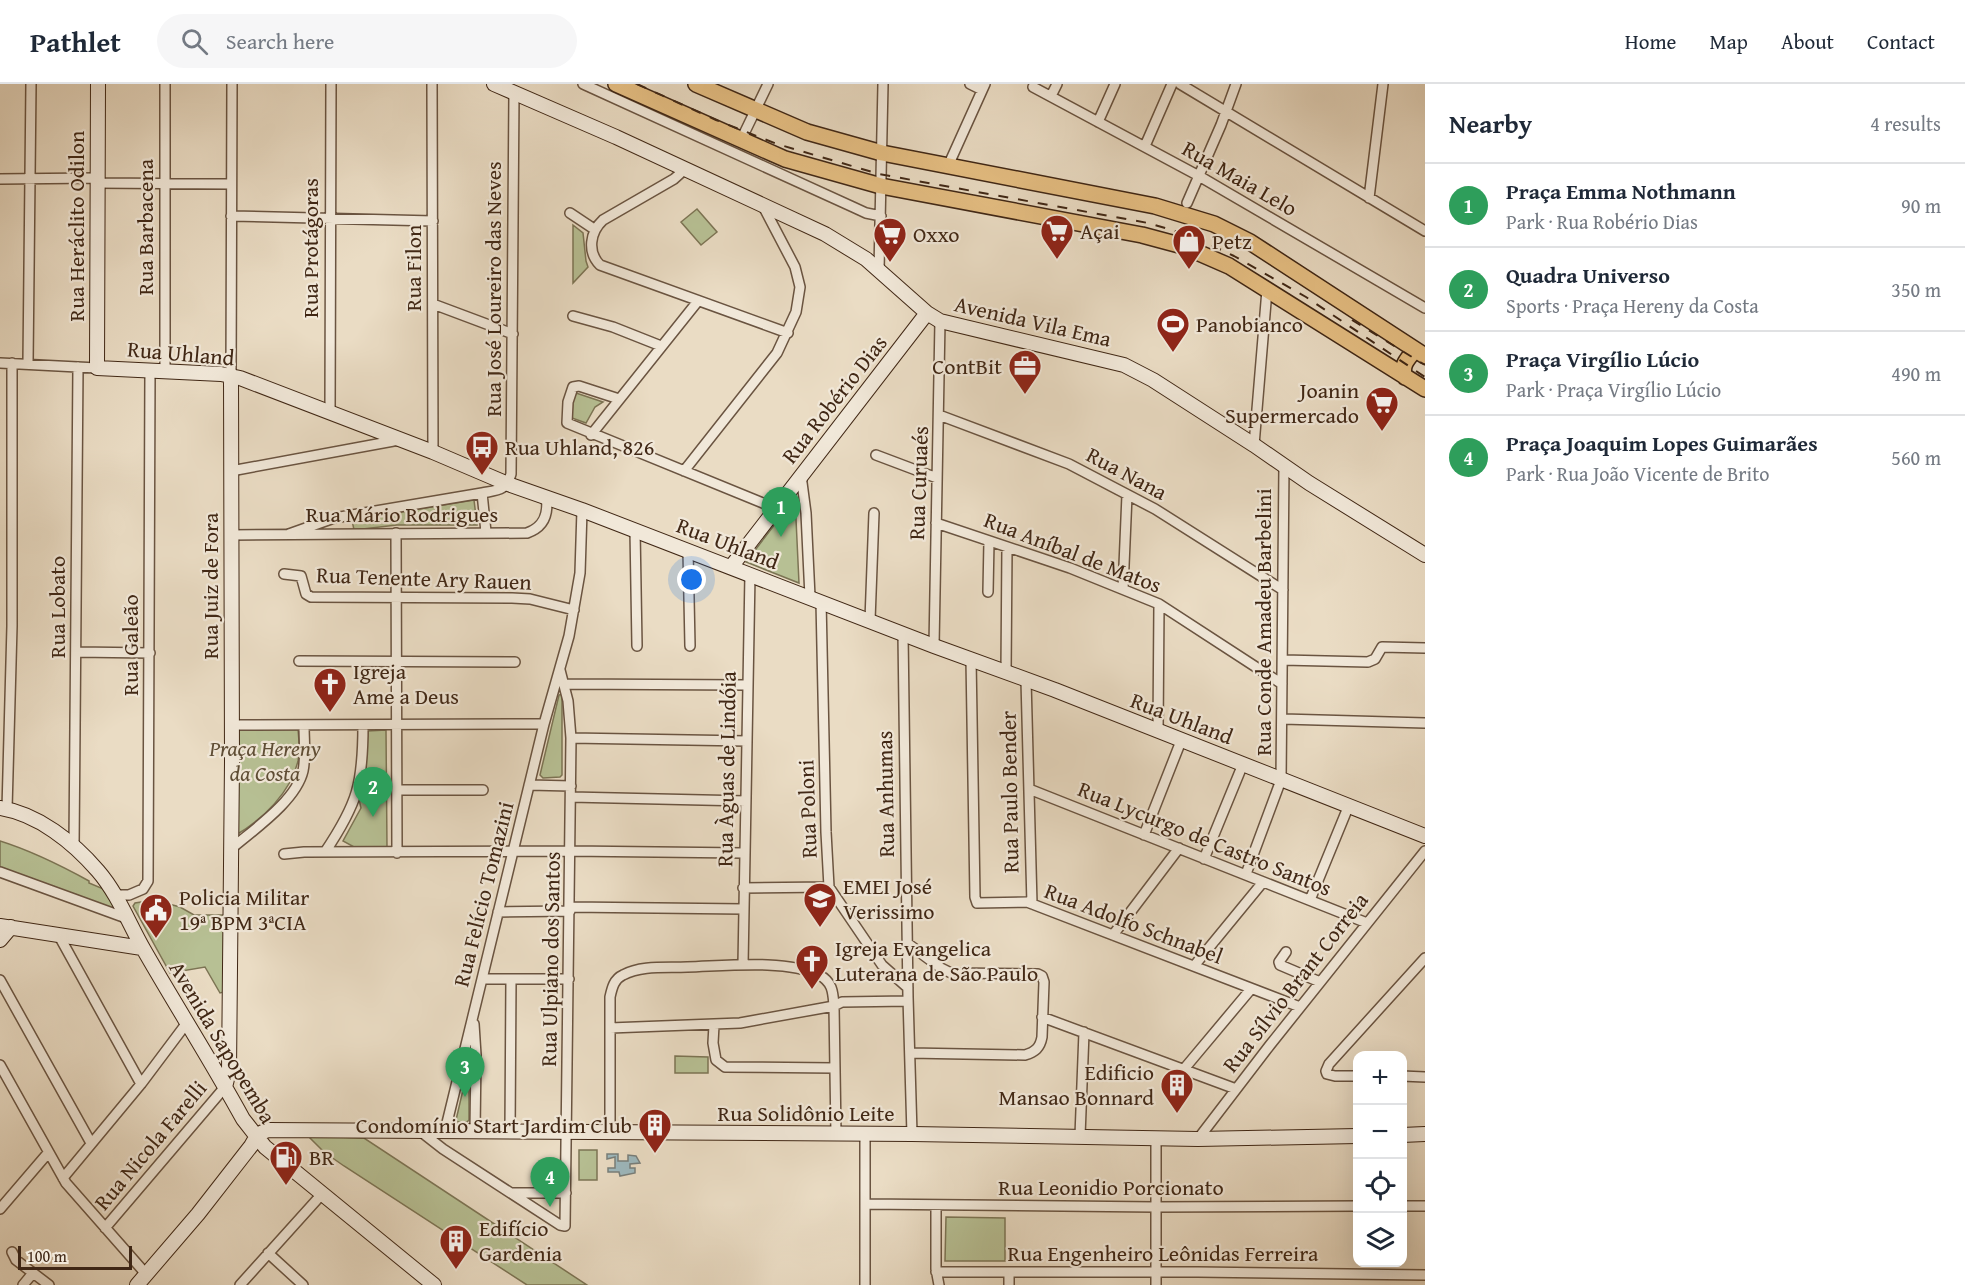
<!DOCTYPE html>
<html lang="en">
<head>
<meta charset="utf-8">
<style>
	:root { --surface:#fff; --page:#f6f6f7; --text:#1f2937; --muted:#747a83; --line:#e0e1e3; --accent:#8f2418 }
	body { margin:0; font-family:"Gentium Book Plus",serif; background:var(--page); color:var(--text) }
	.controls { position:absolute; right:18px; bottom:18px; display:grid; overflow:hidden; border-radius:12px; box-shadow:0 6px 24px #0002 }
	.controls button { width:54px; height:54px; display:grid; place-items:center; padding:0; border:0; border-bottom:2px solid var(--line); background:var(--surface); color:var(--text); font:30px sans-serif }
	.scale { position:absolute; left:18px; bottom:15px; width:114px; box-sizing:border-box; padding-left:6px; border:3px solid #402715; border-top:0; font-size:16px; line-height:21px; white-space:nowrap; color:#402715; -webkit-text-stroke:4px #f1e8d9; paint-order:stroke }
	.you { position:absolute; left:692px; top:496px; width:21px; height:21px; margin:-15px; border:4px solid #fff; border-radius:50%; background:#1a73e8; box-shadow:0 0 0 9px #1a73e833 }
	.badge { display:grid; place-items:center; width:39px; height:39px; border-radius:50%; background:var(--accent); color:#fff; font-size:20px; font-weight:700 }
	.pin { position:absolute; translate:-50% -50px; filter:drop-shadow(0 2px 3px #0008) }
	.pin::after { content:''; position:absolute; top:32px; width:21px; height:18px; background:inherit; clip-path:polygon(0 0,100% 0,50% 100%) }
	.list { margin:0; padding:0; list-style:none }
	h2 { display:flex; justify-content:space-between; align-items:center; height:78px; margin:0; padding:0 24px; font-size:26px }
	h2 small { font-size:20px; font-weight:400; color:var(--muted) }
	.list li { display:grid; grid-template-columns:39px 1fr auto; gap:18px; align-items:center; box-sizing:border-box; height:84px; padding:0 24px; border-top:2px solid var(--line) }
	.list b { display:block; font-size:22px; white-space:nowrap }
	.list p { margin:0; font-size:20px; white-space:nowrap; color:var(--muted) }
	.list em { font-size:20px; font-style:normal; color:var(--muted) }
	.icon { flex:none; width:33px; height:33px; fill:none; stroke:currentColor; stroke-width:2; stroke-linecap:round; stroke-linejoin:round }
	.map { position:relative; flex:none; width:1425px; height:1201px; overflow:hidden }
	header { display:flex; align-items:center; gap:36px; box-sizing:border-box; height:84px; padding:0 30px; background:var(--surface); border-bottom:2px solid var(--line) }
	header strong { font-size:28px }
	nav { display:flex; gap:33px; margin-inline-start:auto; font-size:21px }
	.search { width:420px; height:54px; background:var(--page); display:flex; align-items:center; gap:15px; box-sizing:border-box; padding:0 21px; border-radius:33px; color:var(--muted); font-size:22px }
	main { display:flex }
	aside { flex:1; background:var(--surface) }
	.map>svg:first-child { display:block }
	.green { fill:#b7c094; stroke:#7c7454; stroke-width:1.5 }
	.water { fill:#9db9bf; stroke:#787f7b; stroke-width:1.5 }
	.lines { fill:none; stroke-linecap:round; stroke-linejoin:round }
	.street-casing { stroke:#6a5441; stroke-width:12 }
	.secondary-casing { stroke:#402715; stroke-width:16 }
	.primary-casing { stroke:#402715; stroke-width:18 }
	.street { stroke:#f1e8d9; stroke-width:9 }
	.secondary { stroke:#f1e8d9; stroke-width:14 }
	.primary { stroke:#e5be82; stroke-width:15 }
	.rail { stroke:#402715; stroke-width:2; stroke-dasharray:10 10; stroke-linecap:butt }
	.labels { text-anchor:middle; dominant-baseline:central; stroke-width:4.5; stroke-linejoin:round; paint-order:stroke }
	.street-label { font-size:22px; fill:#402715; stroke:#f1e8d9 }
	.poi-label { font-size:22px; fill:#402715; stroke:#f1e8d9; text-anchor:start }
	.park-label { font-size:22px; font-style:italic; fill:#5e4d35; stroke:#f1e8d9 }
</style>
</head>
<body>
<header>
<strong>Pathlet</strong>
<div class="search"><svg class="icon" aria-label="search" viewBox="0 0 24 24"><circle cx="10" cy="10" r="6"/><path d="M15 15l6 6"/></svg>Search here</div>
<nav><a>Home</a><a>Map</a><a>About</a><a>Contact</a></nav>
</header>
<main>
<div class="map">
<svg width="1425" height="1201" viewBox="0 0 1425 1201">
	<rect width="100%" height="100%" fill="#eadcc4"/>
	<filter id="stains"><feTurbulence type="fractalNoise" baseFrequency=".00333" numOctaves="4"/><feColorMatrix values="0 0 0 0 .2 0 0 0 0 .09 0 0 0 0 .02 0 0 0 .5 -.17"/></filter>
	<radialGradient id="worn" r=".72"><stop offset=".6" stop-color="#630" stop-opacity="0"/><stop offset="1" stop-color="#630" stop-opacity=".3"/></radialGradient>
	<!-- green -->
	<path class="green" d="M697 125 717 148 701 161 681 138Z
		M573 141 583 149 586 177 588 183 573 199Z
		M573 308 603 318 595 323 586 339 572 334Z
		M795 414 799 499 746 478Z
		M474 416 477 441H397L354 446 352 436Z
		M562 610V691L560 693 543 694 540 691 559 611Z
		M233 645H298C299 655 300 667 298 677 291 708 263 735 236 751Z
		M386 646 387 763H354L343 757 361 724 357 707 369 695 366 683 368 647Z
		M0 757C32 767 60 781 89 797V799L106 806 119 830 0 786Z
		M154 816 180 823 194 831H225L224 908 220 909 205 883 170 889 133 822 135 819Z
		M675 972 708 973V989H675Z
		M469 980V1036L467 1038H458L456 1036Z
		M308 1052 364 1054 587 1201H527L344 1082 324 1068Z
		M579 1066H597V1096H579Z
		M946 1133 1005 1134V1177H945Z"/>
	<!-- water -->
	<path class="water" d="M607 1070H618V1077H628V1071L636 1072 640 1079 630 1080V1084H635V1089L620 1092 619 1088H608V1084H615V1073L607 1075Z"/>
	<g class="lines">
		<defs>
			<path id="street" d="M432 0 433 368
				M583 0 853 123 866 129 881 132
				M970 0 982 6
				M1180 0 1425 147
				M1033 3 1199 92 1425 224
				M1051 12 1057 0
				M1098 38 1115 0
				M741 56 768 0
				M1145 62 1172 0
				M948 82 985 0
				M684 86 674 95 603 136C590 148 587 168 600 181L788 249
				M0 95 96 94
				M96 99 231 100
				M1369 114 1383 0
				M1187 119 1221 41 1236 0
				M570 129 594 145
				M231 132 433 137
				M879 186 883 0
				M433 220 513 250
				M573 232 613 243 661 262
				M0 279 97 284
				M28 279 31 0
				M165 287V0
				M231 291 232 0
				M619 315 579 302 573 303 568 318 567 339 775 424
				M330 328 331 0
				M939 331 1069 380 1155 425 1283 506
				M591 351 698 217
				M1254 361 1267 206
				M876 371 937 394
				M231 387 399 356
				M684 387 777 269 796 228 800 203 795 183 763 122
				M801 391 806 429 810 513
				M482 409 486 448
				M936 439 1070 484 1159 520 1282 600
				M635 446 637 562
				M396 449 397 769
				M289 450 334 434 482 409C498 406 506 407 511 390L514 9
				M231 451 527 449C544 443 549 430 546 412
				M688 466 690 562
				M284 490 301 492 306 510 311 513 512 514 530 515 574 526
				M1123 505 1127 411
				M988 508 989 457
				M821 517 826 748 829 803 882 881 908 904
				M870 536 874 429
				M903 550 908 913 912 1050
				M934 562 940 237
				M77 568 150 569
				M971 575 975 813 977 819 1027 818 1300 923
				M1283 576 1368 578 1375 575 1382 563 1425 564
				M299 577 515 578
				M1006 588 1007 463
				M1026 596 1032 820
				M564 600 747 601
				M1283 635 1425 639
				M231 641 544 640
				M1158 648 1159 520
				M571 654 747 657
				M529 701 571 702
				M1029 705 1367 839
				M397 706H483
				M571 713 746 717
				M7 725 12 542V279
				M1144 751 1181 657
				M74 763 78 283
				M231 765C253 746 296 717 303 687 306 673 304 656 304 641
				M325 768C358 719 363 699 363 641
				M284 770 304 768 570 767 743 769
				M1204 775 1243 680
				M0 788 126 834
				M1246 790 1281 696 1284 382
				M743 804 829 803
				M114 811H129L143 805 148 797 150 286
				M1310 816 1349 721
				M570 823 743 825
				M498 828 570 827
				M58 850 141 1000
				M1113 851 1179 764
				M907 859 941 884 951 889 1038 890 1042 892 1044 898 1042 953C1040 964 1035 968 1025 971L910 969
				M1286 868 1279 878 1280 881 1320 898
				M743 881 750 490
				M1194 882 1263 798
				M482 895H569
				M0 896 91 1059
				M1042 933 1236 1005
				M474 940 476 971 475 1047
				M714 941 713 959 716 976 725 983 834 984
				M610 944 740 939 834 922 842 918 908 917
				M0 981 66 1099 146 1190
				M1184 985 1251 905
				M1358 992H1335L1327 990 1326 987 1329 980 1425 874
				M1402 992 1425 993
				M420 1047 443 1065 560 1141 565 1142 571 654 568 617 560 586
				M445 1047 544 640 569 552 580 489 582 426
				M510 1048 511 895
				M610 1049V913C612 904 614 895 623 891 642 881 666 884 687 883 724 882 786 875 819 891 833 898 833 909 834 922L836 1050
				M1080 1052 1084 948
				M1198 1055 1270 961 1425 767
				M63 1094 141 1000 186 940
				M512 1109H566
				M865 1120 1155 1123 1358 1122
				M936 1121V1185L939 1201
				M1402 1122H1425
				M0 1125 48 1069
				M105 1144 225 1003
				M12 1168 16 1176 49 1201
				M268 1169 303 1201
				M936 1188H1198L1425 1191
				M1009 1188V1201
				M23 1201 33 1189
				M240 1201 322 1110
				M865 1201V1050
				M1156 1201V1054"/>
			<path id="secondary" d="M98 0 97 284 221 290 240 294 433 368 508 400 582 426 934 562 1055 606 1425 752
				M494 0 616 53 825 150 866 175 927 229 940 237 1124 281 1153 296 1254 361 1309 399 1425 471
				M731 483 927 229
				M0 724C38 730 73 758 98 787 118 810 129 840 144 866 176 922 212 978 243 1035L265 1063 434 1201
				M0 842 142 864
				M0 856 11 843
				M225 1003 229 987 232 678 231 291
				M1402 1051 1425 1050
				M137 1201 198 1130 251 1062C256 1053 258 1049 268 1046L912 1050 1198 1055 1358 1052"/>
			<path id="primary" d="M616 0 785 75 881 102 1142 151 1183 162 1229 182 1425 305
				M696 0 807 48 882 69 1155 122 1214 140 1250 158 1425 272
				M1405 293C1400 282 1408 274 1415 266"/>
		</defs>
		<!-- street casing -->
		<use href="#street" class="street-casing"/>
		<!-- secondary casing -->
		<use href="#secondary" class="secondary-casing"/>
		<!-- primary casing -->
		<use href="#primary" class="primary-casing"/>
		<!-- street -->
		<use href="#street" class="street"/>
		<!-- secondary -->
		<use href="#secondary" class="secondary"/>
		<!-- primary -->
		<use href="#primary" class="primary"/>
		<!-- rail -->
		<path class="rail" d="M637 0 716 36 777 60 879 90 1148 139 1192 152 1234 172 1306 213 1425 293
			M1352 236 1425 281"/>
	</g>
	<!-- icons -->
	<defs>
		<symbol id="supermarket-pin" viewBox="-11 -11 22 30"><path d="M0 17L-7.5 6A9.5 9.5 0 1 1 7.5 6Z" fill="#8f2418" stroke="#f1e8d9"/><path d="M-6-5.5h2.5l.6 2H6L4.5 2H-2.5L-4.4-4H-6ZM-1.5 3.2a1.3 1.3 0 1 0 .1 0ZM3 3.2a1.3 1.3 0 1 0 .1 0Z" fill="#fff"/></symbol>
		<symbol id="shop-pin" viewBox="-11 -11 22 30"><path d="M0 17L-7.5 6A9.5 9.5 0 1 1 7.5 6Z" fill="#8f2418" stroke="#f1e8d9"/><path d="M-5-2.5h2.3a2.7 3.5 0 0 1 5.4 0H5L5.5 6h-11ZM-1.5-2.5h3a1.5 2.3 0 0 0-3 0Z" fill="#fff"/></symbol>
		<symbol id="stadium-pin" viewBox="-11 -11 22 30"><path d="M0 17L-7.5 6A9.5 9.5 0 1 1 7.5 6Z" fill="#8f2418" stroke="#f1e8d9"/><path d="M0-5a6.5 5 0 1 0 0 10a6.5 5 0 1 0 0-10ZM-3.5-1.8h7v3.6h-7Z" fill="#fff"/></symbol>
		<symbol id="office-pin" viewBox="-11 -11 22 30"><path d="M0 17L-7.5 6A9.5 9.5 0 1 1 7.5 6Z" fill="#8f2418" stroke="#f1e8d9"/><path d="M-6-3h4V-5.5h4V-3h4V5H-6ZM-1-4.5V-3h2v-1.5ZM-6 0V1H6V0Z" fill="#fff"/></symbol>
		<symbol id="bus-pin" viewBox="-11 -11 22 30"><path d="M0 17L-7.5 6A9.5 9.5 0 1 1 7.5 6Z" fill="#8f2418" stroke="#f1e8d9"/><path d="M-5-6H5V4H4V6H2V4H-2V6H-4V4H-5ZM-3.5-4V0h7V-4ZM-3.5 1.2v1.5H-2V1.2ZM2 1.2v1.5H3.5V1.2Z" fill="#fff"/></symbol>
		<symbol id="church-pin" viewBox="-11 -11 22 30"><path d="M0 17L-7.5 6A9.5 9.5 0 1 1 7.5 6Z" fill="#8f2418" stroke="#f1e8d9"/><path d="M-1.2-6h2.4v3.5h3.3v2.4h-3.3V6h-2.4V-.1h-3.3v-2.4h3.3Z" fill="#fff"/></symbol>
		<symbol id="school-pin" viewBox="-11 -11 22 30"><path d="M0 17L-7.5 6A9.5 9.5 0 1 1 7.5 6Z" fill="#8f2418" stroke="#f1e8d9"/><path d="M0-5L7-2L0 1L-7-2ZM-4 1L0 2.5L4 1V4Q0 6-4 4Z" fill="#fff"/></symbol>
		<symbol id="civic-pin" viewBox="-11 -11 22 30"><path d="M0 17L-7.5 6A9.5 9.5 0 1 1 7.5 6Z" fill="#8f2418" stroke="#f1e8d9"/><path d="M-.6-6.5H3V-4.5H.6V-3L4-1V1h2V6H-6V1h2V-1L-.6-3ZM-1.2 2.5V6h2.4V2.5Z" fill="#fff"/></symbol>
		<symbol id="building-pin" viewBox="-11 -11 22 30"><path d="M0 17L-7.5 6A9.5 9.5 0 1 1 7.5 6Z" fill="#8f2418" stroke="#f1e8d9"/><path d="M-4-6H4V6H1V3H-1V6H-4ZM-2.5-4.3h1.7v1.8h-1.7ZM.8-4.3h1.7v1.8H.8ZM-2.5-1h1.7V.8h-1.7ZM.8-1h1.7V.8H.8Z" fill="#fff"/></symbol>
		<symbol id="fuel-pin" viewBox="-11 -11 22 30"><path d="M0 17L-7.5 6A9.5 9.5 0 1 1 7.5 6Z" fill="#8f2418" stroke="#f1e8d9"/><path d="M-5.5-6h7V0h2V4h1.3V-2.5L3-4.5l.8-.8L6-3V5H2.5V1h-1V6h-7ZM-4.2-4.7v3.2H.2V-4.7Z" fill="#fff"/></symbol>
	</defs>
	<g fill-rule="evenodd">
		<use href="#supermarket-pin" x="1038" y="128" width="38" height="52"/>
		<use href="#supermarket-pin" x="871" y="131" width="38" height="52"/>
		<use href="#shop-pin" x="1170" y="138" width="38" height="52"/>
		<use href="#stadium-pin" x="1154" y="221" width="38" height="52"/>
		<use href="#office-pin" x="1006" y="263" width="38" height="52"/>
		<use href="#supermarket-pin" x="1363" y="300" width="38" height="52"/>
		<use href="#bus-pin" x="463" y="344" width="38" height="52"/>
		<use href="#church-pin" x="311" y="581" width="38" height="52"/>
		<use href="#school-pin" x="801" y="796" width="38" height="52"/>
		<use href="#civic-pin" x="137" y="807" width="38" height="52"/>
		<use href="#church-pin" x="793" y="858" width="38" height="52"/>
		<use href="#building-pin" x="1158" y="982" width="38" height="52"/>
		<use href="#building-pin" x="636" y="1022" width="38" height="52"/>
		<use href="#fuel-pin" x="267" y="1054" width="38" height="52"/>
		<use href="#building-pin" x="437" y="1138" width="38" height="52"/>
	</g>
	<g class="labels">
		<!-- street labels -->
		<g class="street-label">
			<text transform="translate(1240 94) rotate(30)">Rua Maia Lelo</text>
			<text transform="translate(76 142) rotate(-90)">Rua Heráclito Odilon</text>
			<text transform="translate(145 143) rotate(-90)">Rua Barbacena</text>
			<text transform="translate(310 164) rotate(-90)">Rua Protágoras</text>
			<text transform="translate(413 184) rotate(-90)">Rua Filon</text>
			<text transform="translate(493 205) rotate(-90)">Rua José Loureiro das Neves</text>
			<text transform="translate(1033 237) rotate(13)">Avenida Vila Ema</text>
			<text transform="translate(181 269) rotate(5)">Rua Uhland</text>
			<text transform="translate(834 315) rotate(-52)">Rua Robério Dias</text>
			<text transform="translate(1127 389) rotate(28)">Rua Nana</text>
			<text transform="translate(918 399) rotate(-88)">Rua Curuaés</text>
			<text x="402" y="430">Rua Mário Rodrigues</text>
			<text transform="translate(728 459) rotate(21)">Rua Uhland</text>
			<text transform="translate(1073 468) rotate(21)">Rua Aníbal de Matos</text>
			<text transform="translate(424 494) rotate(2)">Rua Tenente Ary Rauen</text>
			<text transform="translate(210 502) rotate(-90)">Rua Juiz de Fora</text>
			<text transform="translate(57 523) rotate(-90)">Rua Lobato</text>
			<text transform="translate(1263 538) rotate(-90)">Rua Conde Amadeu Barbelini</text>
			<text transform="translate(130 561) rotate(-90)">Rua Galeão</text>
			<text transform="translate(1182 634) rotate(21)">Rua Uhland</text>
			<text transform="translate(726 685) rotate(-89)">Rua Àguas de Lindóia</text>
			<text transform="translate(1009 708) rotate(-91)">Rua Paulo Bender</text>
			<text transform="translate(885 710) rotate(-91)">Rua Anhumas</text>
			<text transform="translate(807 725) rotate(-92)">Rua Poloni</text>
			<text transform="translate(1205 754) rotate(22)">Rua Lycurgo de Castro Santos</text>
			<text transform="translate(483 810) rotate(-76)">Rua Felício Tomazini</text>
			<text transform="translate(1134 839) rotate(21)">Rua Adolfo Schnabel</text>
			<text transform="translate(550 875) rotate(-89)">Rua Ulpiano dos Santos</text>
			<text transform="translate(1295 898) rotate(-52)">Rua Sílvio Brant Correia</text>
			<text transform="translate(223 958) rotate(59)">Avenida Sapopemba</text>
			<text x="806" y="1029">Rua Solidônio Leite</text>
			<text transform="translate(150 1061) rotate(-50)">Rua Nicola Farelli</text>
			<text x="1111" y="1103">Rua Leonidio Porcionato</text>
			<text x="1163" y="1169">Rua Engenheiro Leônidas Ferreira</text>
		</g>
		<!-- poi labels -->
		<g class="poi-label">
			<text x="1080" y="147">Açai</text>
			<text x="913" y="150">Oxxo</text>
			<text x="1212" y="157">Petz</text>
			<text x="1196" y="240">Panobianco</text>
			<text x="1002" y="282" text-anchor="end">ContBit</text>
			<text x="1359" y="306" text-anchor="end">Joanin<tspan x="1359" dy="25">Supermercado</tspan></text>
			<text x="505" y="363">Rua Uhland, 826</text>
			<text x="353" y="587">Igreja<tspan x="353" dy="25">Ame a Deus</tspan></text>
			<text x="843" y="802">EMEI José<tspan x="843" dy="25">Verissimo</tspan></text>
			<text x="179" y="813">Policia Militar<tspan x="179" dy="25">19ª BPM 3ªCIA</tspan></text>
			<text x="835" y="864">Igreja Evangelica<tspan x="835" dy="25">Luterana de São Paulo</tspan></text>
			<text x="1154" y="988" text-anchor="end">Edificio<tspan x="1154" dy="25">Mansao Bonnard</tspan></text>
			<text x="632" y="1041" text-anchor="end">Condomínio Start Jardim Club</text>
			<text x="309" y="1073">BR</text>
			<text x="479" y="1144">Edifício<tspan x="479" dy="25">Gardenia</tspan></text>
		</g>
		<!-- park labels -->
		<g class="park-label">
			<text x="265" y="664">Praça Hereny<tspan x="265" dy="25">da Costa</tspan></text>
		</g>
	</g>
	<rect width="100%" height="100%" filter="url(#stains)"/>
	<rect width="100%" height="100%" fill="url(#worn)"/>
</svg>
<div class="controls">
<button>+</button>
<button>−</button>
<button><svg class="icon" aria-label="locate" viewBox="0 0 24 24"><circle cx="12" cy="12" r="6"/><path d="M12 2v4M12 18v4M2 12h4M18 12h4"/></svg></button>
<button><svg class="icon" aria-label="layers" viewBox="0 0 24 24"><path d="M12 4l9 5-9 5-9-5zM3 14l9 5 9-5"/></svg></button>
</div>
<div class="scale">100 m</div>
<div class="you"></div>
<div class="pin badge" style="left:781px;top:453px;background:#2e9e5b">1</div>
<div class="pin badge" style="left:373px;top:733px;background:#2e9e5b">2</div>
<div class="pin badge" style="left:465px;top:1013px;background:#2e9e5b">3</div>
<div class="pin badge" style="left:550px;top:1123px;background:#2e9e5b">4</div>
</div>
<aside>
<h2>Nearby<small>4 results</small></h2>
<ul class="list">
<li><span class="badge" style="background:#2e9e5b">1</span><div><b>Praça Emma Nothmann</b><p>Park · Rua Robério Dias</p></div><em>90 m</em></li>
<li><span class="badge" style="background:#2e9e5b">2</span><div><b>Quadra Universo</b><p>Sports · Praça Hereny da Costa</p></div><em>350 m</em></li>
<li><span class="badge" style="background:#2e9e5b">3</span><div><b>Praça Virgílio Lúcio</b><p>Park · Praça Virgílio Lúcio</p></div><em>490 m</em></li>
<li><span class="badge" style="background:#2e9e5b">4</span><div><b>Praça Joaquim Lopes Guimarães</b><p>Park · Rua João Vicente de Brito</p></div><em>560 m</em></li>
</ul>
</aside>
</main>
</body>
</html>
